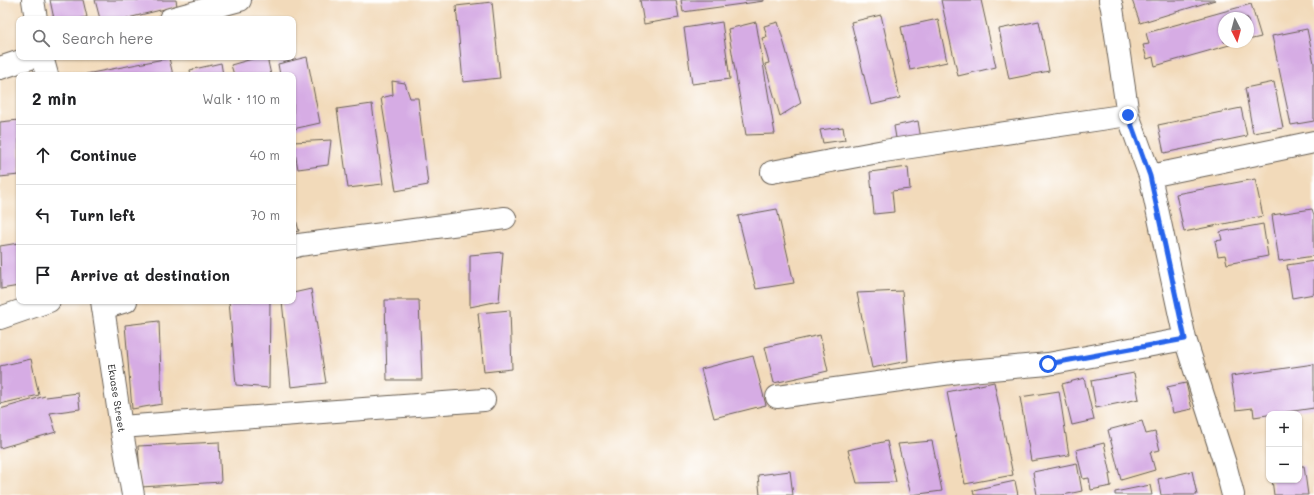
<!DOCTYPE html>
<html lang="en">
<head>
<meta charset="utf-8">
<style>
	:root { --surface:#fff; --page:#f6f6f6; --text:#202124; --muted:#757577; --line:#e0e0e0 }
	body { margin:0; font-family:Mali,sans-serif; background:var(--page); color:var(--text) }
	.controls { position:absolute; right:12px; bottom:12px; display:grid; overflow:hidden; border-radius:8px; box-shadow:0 1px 3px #0004 }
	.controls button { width:36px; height:36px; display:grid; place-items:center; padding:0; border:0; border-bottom:1px solid var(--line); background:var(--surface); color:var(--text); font:20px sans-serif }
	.compass { position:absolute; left:1218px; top:12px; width:36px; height:36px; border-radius:50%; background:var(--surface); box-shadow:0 1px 3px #0004; rotate:174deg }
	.stop { position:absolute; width:12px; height:12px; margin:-9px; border:3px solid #2563eb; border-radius:50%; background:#fff }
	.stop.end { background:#2563eb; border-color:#fff; box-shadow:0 1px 4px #0008 }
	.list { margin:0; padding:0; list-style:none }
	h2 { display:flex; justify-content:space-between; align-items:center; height:52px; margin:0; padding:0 16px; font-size:17px }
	h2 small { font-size:13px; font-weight:400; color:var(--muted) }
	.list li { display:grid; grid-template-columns:26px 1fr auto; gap:12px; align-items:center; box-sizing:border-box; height:60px; padding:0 16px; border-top:1px solid var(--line) }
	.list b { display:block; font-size:15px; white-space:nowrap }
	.list em { font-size:13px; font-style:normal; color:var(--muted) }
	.icon { flex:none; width:22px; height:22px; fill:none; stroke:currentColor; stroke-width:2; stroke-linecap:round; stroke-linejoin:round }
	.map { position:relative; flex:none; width:1314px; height:495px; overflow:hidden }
	.search { position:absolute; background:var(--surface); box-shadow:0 1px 3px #0004; left:16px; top:16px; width:280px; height:44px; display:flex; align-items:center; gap:10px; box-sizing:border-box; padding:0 14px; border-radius:8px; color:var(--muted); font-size:15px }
	.panel { position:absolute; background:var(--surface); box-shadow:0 1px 3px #0004; left:16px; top:72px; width:280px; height:232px; border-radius:8px }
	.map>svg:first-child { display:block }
	.building { fill:#d6ace4 }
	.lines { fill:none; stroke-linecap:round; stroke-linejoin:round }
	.minor-casing { stroke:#675e53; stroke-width:24 }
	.minor { stroke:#fff; stroke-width:22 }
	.route { stroke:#2563eb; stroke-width:5 }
	.labels { text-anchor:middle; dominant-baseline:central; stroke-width:4; stroke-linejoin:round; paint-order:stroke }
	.street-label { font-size:10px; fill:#1c1c1c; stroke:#fff }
</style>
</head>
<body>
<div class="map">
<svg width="1314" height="495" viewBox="0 0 1314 495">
	<rect width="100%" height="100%" fill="#fff"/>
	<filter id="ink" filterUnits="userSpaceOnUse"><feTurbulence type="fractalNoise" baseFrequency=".025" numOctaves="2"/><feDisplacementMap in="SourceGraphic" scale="8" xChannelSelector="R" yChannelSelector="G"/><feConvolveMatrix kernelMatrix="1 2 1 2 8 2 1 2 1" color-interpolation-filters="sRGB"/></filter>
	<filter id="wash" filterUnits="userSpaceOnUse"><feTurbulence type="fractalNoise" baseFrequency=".012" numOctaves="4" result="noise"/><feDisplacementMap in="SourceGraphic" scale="16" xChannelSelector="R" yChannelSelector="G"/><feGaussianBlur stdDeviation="0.9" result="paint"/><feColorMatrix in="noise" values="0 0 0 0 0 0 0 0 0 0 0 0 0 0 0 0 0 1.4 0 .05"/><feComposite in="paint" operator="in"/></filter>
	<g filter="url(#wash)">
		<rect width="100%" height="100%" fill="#f2daba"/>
		<g id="blocks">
			<!-- building -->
			<path class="building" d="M50 0H83L87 17 78 19H54Z
				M95 0H176L177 6 124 19H100Z
				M640 0H676L679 18 644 24Z
				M681 0H764V1L683 12Z
				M941 0H981L996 67 958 76Z
				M1132 0H1215L1140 23Z
				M492 2 500 78 463 82 456 6Z
				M1251 4 1261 37 1248 40V18H1224V42H1240L1155 66 1153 57 1147 59 1143 45 1149 44 1146 33Z
				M881 15 900 98 871 105 851 22Z
				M938 19 947 62 910 70 901 27Z
				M1039 21 1049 71 1009 79 999 29Z
				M722 22 730 79 692 84 684 28Z
				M756 22 775 134 746 135 728 29Z
				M778 22 801 103 780 116 765 64 769 63 762 38 767 37 764 26Z
				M1307 29 1314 63V121L1291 125 1272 36Z
				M259 57H267L271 75H234L231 65Z
				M307 57 320 123 293 129V75H280L278 64Z
				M169 58 173 75H86V74Z
				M221 63 223 75H191L190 70Z
				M392 81 405 83 410 98H418L428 185 396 191 381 98 393 95Z
				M1274 82 1283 128 1253 133 1245 88Z
				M372 104 383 184 348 188 337 109Z
				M1241 108 1247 136 1164 153 1158 125Z
				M19 120V175L0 177V122Z
				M918 121 921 139 897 144 894 126Z
				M843 127 845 140 823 143 820 130Z
				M331 140 328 165 298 169 293 142Z
				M908 167 910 189 892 191 894 212 874 214 870 172Z
				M1255 179 1263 216 1184 232 1176 194Z
				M293 208 299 231 293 232Z
				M777 209 794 283 756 289 738 216Z
				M1312 209 1314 215V256L1279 261 1272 215Z
				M1263 224 1268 256 1227 264 1225 255 1218 256 1215 241 1222 240 1220 232Z
				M19 243V286L1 289 0 246Z
				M503 252 499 301 470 307V255Z
				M1314 261V294L1292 298 1287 265Z
				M311 289 326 383 291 387 282 301H293V293Z
				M902 291 908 361 872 368 857 293Z
				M385 300H419L422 380H387Z
				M229 301H270L269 388 236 385Z
				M510 310 512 369 484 372 478 313Z
				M159 321 162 404 132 409 125 325Z
				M820 335 828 371 774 383 765 347Z
				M753 356 766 405 714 418 701 369Z
				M31 359 39 395 0 404V366Z
				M1314 364V408L1254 417 1253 408 1236 410 1231 376Z
				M1134 373 1139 399 1096 408 1091 381Z
				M1084 378 1094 420 1072 425 1062 384Z
				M994 382 1013 475 965 484 947 392Z
				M1186 383 1192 409 1173 413 1167 387Z
				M1059 391 1069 455 1031 461 1020 397Z
				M78 393 80 409 50 413 56 432 0 448V409L45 396 46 397Z
				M1142 421 1146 434 1155 432 1160 450 1150 452 1155 470 1121 480 1108 430Z
				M887 441 896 482 857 483 848 450Z
				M932 441 942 491 911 495 898 444Z
				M219 442 221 482 141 487 138 446Z
				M1104 443 1111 474H1109L1111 486 1091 490 1089 478 1083 479 1076 450Z
				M1077 463 1082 491 1063 495H1037L1033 472Z
				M1299 466H1304L1308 495H1274L1272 480H1299Z
				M790 471 793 495H760L758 475Z
				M1192 471 1197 495H1161L1158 479Z
				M1015 481 1018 495H974L973 490Z
				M1150 485 1152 495H1115V492Z"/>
		</g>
	</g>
	<g filter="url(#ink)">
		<use href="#blocks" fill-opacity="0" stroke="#675e53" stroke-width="1"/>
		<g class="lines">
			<defs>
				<path id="minor" d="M33 0 36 19
					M1110 0 1112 8 1128 115 1150 176 1185 339 1225 464 1233 495
					M170 19 240 0
					M42 57 47 75
					M0 68 33 57
					M772 172 884 151 1128 115
					M1150 176 1314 142
					M293 247 299 245 505 218
					M102 301 121 427 133 495
					M103 308 126 301
					M0 318 49 301
					M777 397 958 372 1048 364 1185 339
					M121 427 484 400"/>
			</defs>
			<!-- minor casing -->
			<use href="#minor" class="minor-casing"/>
			<!-- minor -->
			<use href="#minor" class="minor"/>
		</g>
	</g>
	<g class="lines" filter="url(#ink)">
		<!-- route -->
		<path class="route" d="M1048 364 1185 339 1150 176 1128 115"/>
	</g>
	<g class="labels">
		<!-- street labels -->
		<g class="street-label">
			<text transform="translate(117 398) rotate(81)">Ekuase Street</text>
		</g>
	</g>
</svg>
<div class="controls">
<button>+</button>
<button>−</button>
</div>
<svg class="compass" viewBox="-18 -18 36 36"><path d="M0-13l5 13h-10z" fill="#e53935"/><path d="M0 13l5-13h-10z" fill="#757577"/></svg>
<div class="stop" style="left:1048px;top:364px"></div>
<div class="stop end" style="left:1128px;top:115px"></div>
<div class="search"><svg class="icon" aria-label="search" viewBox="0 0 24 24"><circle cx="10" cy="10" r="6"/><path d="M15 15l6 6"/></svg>Search here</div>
<section class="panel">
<h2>2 min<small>Walk · 110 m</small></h2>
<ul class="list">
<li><svg class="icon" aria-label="ahead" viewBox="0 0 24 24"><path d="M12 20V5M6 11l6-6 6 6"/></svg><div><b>Continue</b></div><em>40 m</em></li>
<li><svg class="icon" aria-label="left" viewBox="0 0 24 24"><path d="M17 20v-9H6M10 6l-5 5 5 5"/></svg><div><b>Turn left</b></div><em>70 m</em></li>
<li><svg class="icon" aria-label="arrive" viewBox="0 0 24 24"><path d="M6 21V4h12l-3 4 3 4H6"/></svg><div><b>Arrive at destination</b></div></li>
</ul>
</section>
</div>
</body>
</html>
